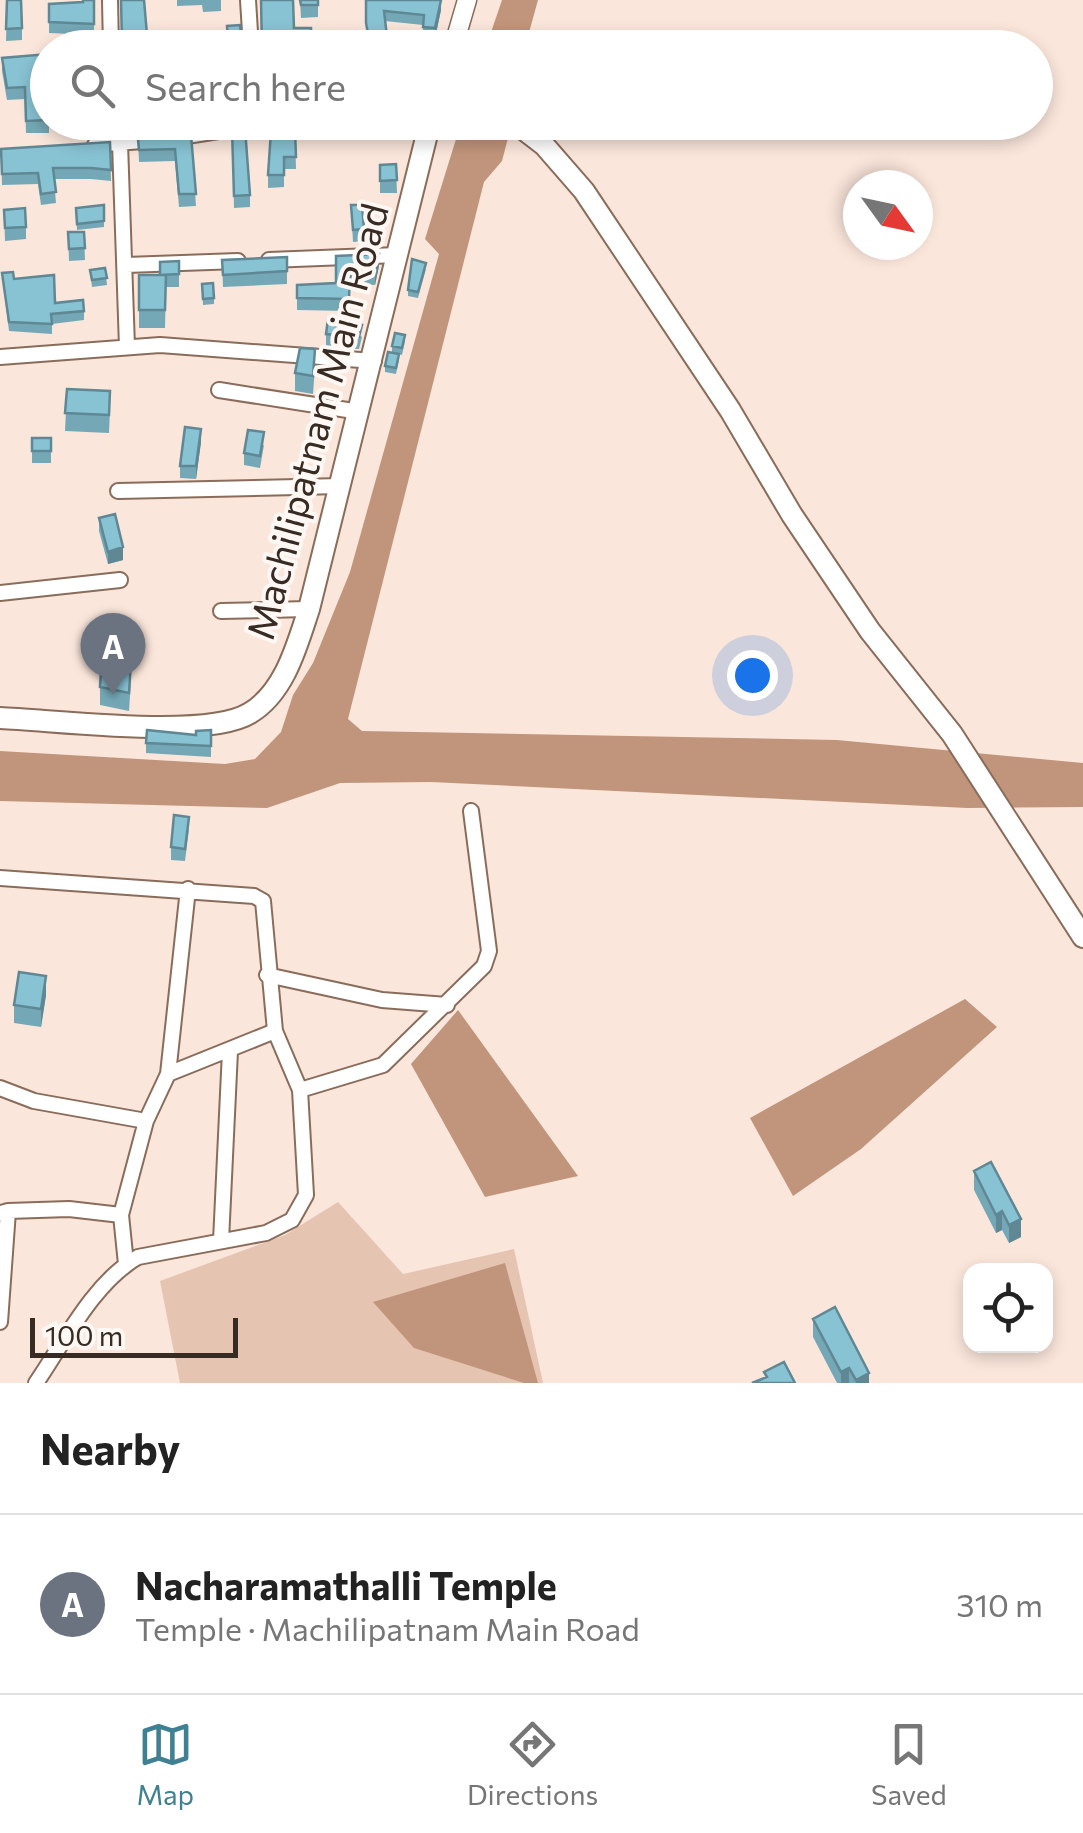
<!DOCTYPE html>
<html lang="en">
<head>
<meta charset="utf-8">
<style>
	:root { --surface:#fff; --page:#f2f2f2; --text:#222; --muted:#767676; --line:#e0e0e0; --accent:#3f8192 }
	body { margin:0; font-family:Commissioner,sans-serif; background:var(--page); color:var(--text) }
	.controls { position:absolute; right:30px; bottom:30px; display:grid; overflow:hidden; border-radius:20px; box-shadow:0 5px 15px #0003 }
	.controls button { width:90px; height:90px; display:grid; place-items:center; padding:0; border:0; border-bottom:2px solid var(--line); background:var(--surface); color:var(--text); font:50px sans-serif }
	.compass { position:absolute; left:843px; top:170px; width:90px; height:90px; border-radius:50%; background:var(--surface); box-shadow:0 5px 15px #0003; rotate:123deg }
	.scale { position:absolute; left:30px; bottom:25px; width:208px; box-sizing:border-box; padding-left:10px; border:5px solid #372b23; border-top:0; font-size:28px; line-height:35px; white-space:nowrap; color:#372b23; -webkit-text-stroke:8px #fef7f3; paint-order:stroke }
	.you { position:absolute; left:752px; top:675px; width:35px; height:35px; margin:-25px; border:8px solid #fff; border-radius:50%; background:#1a73e8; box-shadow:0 0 0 15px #1a73e833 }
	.badge { display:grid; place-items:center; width:65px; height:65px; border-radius:50%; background:var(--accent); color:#fff; font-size:32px; font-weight:700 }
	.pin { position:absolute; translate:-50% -82px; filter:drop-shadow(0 2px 5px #0008) }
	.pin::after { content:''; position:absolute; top:52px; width:35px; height:30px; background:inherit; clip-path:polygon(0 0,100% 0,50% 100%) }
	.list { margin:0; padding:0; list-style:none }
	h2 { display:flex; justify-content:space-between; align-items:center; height:130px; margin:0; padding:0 40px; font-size:42px }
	h2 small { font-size:32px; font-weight:400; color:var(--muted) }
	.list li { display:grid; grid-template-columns:65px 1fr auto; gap:30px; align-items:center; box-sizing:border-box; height:180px; padding:0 40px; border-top:2px solid var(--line) }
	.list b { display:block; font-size:38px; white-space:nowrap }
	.list p { margin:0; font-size:32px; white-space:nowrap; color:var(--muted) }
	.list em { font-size:32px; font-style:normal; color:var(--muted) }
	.icon { flex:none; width:55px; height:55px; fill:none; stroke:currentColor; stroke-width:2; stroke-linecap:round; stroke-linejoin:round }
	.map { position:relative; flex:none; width:1083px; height:1383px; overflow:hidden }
	.search { position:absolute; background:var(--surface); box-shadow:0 5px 15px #0003; left:30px; right:30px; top:30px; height:110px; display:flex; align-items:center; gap:25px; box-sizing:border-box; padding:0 35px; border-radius:55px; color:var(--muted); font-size:38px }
	.sheet { height:310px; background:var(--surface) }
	nav { display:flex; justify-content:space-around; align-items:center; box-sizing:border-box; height:140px; border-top:2px solid var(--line); background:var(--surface); font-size:28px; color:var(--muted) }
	nav a { display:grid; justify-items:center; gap:5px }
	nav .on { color:var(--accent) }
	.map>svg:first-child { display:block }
	.green { fill:#e6c4b2 }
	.water { fill:#c1957b }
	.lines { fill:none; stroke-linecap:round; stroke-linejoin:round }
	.minor-casing { stroke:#8a6c5b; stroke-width:18 }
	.tertiary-casing { stroke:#8a6c5b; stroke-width:21 }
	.secondary-casing { stroke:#8a6c5b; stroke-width:24 }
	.minor { stroke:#fff; stroke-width:14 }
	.tertiary { stroke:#fff; stroke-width:18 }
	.secondary { stroke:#fff; stroke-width:20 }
	.wall { fill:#75a8b6 }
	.shaded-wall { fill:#5f8894 }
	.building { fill:#88c3d4; stroke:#5f8894; stroke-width:2.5 }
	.labels { text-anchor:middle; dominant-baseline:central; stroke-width:8; stroke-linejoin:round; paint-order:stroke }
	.street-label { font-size:38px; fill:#372b23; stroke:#fef7f3 }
</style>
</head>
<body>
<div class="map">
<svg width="1083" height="1383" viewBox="0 0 1083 1383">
	<rect width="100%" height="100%" fill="#fbe6db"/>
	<!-- green -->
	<path class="green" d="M338 1202 403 1274 514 1249 543 1383H180L160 1281 285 1235Z"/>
	<!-- water -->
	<path class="water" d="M502 0H538L525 47H486Z
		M461 123H512L502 161 484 182 348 719 362 731 837 740 1083 763V807L967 808 431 782 340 783 267 808 0 801V751L225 764 255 759 281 732 293 695 313 663 350 572 439 254 425 239Z
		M965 999 997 1027 861 1149 793 1196 750 1118Z
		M458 1010 578 1176 485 1197 411 1064Z
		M505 1263 538 1383H524L414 1348 373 1302Z"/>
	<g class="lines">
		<defs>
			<path id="minor" d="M110 0 111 48
				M248 0 251 48
				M174 138 277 122
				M120 143 127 347
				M95 145 153 140
				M269 260 398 255
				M126 265 238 261
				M0 357 160 345 374 361
				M219 390 360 412
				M118 491 341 486
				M0 593 120 580
				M221 611 309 609
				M0 878 254 896 263 901 275 1031 300 1090 306 1195 292 1220 266 1233 138 1257C94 1282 64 1342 36 1383
				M267 975 382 1000 447 1005
				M168 1074 188 889
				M0 1088 34 1101 146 1121 121 1215
				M300 1090 383 1065 484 966 489 951 471 811
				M146 1121 168 1074 275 1031
				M8 1211 69 1209 121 1215 126 1264
				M221 1241 230 1051
				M0 1322 8 1211 1 1213"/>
			<path id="tertiary" d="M453 48 467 0"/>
			<path id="secondary" d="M514 122 544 145 584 191 730 410 792 515 870 631 952 734 1083 937
				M0 718C56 720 207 740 250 713 285 692 297 645 309 609L430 122"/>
		</defs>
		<!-- minor casing -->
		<use href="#minor" class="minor-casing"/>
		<!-- tertiary casing -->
		<use href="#tertiary" class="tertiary-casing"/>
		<!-- secondary casing -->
		<use href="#secondary" class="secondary-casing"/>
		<!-- minor -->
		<use href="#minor" class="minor"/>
		<!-- tertiary -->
		<use href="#tertiary" class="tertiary"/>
		<!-- secondary -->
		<use href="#secondary" class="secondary"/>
	</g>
	<!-- wall -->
	<path class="wall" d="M7 0 22 28V40L6 41Z
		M94 0V35L49 33V4L83 2Z
		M177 0H221V11L203 12 202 5 177 6Z
		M300 0H318V17L301 18Z
		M366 0 441 10 435 38 423 37V25L385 21 388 45 431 48H368L366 33Z
		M227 26 242 41V48H227Z
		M48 54V122H77V124L49 125V133H26L25 99 7 100 2 71V58Z
		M376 122H409V136L376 135Z
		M232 129 250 195V207L234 208Z
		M295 130 296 169H284V187L268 188V175Z
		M191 135 196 206 179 207 175 161 139 162 138 139Z
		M110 142 111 181 91 179H54L56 203 41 205 38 184 2 185 1 149Z
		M396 164 397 193H380V165Z
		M104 205V227L77 230 76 208Z
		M351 205 364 229V241L353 242Z
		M4 210 26 227V239L5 241Z
		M68 232H84L85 260 69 261Z
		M336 256 379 266 375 285 350 284 349 311 297 310V285L336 283Z
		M287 257V284L223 287 222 260Z
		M179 261V287H166L165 328H139V275H160Z
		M105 268 107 285 92 287 90 270Z
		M426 269 418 298 408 296V290Z
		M2 273 55 303 84 311V320L52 324V334L9 331Z
		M202 284 214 298V304L203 305Z
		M346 325 362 337 359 349 326 347V334Z
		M405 341 402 355 392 352V346Z
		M399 360 396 374 385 372V366Z
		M315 367 313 394 295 391V373Z
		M67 389 110 410 109 433 65 431Z
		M32 438H51V463H32Z
		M201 442 196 479 180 478V466Z
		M264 445 260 468 244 465V453Z
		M99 518 123 560 108 564 99 531Z
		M131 681 129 711 100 705V687Z
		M211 730V757L146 753V743L196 735Z
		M189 829 185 861 171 860V847Z
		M46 995 41 1027 14 1023V1005Z
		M974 1171 1021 1237 1009 1243 1002 1230 996 1233 974 1190Z
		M813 1319 869 1383H837L813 1337Z"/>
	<!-- shaded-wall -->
	<path class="shaded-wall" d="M441 0V10L435 38V28Z
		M379 254V266L375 285V273Z
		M201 429V442L196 479V466Z
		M123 547V560L108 564V552Z
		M46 976V995L41 1027V1009Z
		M1002 1211V1230L996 1233V1215Z
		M1021 1219V1237L1009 1243V1225Z
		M849 1368V1383H841V1372Z
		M869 1373V1383H856V1380Z"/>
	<!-- building -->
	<path class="building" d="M7 0H21L22 28 6 29Z
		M83 0H94V24L49 22V4L83 2Z
		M121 0H144L148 46 204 40 205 48H100V44L122 43Z
		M261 0H293L294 28H311V44L336 43V48H262Z
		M300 0H318V5H301Z
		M366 0H441L435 28 423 27 424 15 384 11 388 45 412 47 413 39 431 42 429 48H374L375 38 369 39 366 23Z
		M240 25 242 41 228 42 227 26Z
		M48 54V120L26 121 25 87 7 88 2 58Z
		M245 128 250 195 234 196 232 129Z
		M295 130 296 157H284V175H268L271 131Z
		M191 135 196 194H179L175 149 139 150 138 139Z
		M110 142 111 170 91 168H53L56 192 41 194 38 173 2 174 1 149Z
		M396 164 397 180 380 181V165Z
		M104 205V221L77 224 76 208Z
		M351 205H362L364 229 353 230Z
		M25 208 26 227 5 228 4 210Z
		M68 232H84L85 248 69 249Z
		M379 254 375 273 350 272 349 299 297 298V285L336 283V256Z
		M287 257V271L223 275 222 260Z
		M412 259 426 263 418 292 408 290Z
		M179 261V274L160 275V262Z
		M105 268 107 278 92 280 90 270Z
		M13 272 14 279 54 275 55 303 83 300 84 311 51 314 52 324 9 322 2 273Z
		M139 275H166L165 310H139Z
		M213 283 214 298 203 299 202 284Z
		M328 319 346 321 345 325H362L359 337 326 334Z
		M395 333 405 335 402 348 392 346Z
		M300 348 315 349 313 376 295 373Z
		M388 352 399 354 396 368 385 366Z
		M67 389 110 391 109 415 65 413Z
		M185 427 201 429 196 466H180Z
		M248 430 264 432 260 456 244 453Z
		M32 438H51V451H32Z
		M115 514 123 547 108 552 99 518Z
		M102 655 131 662 129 693 100 687Z
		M147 730 196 735V731L211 730V746L146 743Z
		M174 815 189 817 185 849 171 847Z
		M19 972 46 976 41 1009 14 1005Z
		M991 1162 1021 1219 1009 1225 1002 1211 996 1215 974 1171Z
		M835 1307 869 1373 856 1380 849 1368 841 1372 813 1319Z
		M784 1362 795 1383H752L767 1377 764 1372Z"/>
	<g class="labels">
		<!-- street labels -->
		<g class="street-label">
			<text transform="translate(316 421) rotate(-75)">Machilipatnam Main Road</text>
		</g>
	</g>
</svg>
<div class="controls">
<button><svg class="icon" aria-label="locate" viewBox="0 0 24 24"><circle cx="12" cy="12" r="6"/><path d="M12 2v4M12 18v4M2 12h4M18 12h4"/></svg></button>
</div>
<svg class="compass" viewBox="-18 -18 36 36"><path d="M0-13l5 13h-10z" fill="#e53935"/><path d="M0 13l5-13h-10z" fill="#767676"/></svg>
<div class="scale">100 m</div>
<div class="you"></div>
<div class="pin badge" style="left:113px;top:695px;background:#6b7280">A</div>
<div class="search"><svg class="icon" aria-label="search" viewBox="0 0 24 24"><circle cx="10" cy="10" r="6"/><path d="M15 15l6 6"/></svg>Search here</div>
</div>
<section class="sheet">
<h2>Nearby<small></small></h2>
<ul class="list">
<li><span class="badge" style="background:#6b7280">A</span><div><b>Nacharamathalli Temple</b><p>Temple · Machilipatnam Main Road</p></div><em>310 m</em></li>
</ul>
</section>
<nav>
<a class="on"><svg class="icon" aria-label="map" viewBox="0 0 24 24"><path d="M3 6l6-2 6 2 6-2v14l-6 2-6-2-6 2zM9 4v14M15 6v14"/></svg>Map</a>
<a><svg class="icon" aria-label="directions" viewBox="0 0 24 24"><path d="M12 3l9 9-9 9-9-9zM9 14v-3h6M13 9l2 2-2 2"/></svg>Directions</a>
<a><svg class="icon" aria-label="saved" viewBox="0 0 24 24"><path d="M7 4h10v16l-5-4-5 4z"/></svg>Saved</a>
</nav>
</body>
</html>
